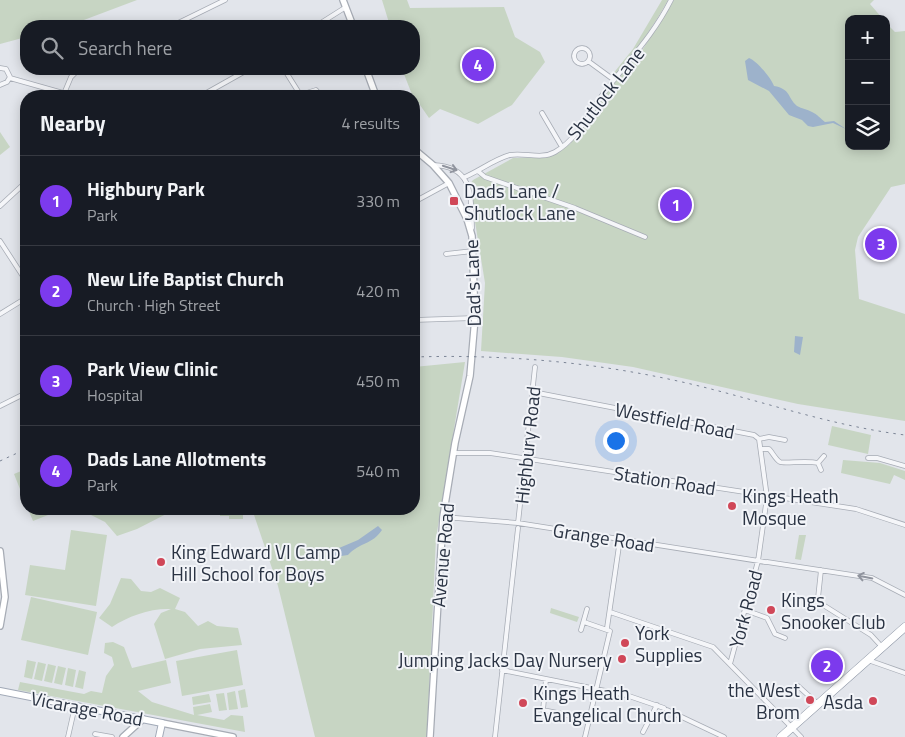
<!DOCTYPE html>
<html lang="en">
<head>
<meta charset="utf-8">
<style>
	:root { --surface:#171b24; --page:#20242c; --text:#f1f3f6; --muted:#9ea1a6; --line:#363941; --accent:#7c3aed }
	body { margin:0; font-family:"Titillium Web",sans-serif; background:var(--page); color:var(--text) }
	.controls { position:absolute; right:15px; top:15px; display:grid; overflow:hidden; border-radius:10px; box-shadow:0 2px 12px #0003 }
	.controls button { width:45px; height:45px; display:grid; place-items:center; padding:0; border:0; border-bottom:1px solid var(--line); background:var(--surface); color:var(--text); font:25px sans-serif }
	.you { position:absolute; left:615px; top:440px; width:18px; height:18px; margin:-12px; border:4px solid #fff; border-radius:50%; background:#1a73e8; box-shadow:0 0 0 8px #1a73e833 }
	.badge { display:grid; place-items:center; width:32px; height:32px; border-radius:50%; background:var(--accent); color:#fff; font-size:16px; font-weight:700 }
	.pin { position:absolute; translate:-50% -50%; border:2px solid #fff; box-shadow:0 1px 5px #0006 }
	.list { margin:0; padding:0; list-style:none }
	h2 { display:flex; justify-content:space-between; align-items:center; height:65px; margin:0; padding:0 20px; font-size:21px }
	h2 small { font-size:16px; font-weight:400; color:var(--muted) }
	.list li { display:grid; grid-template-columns:32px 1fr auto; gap:15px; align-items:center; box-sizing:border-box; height:90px; padding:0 20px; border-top:1px solid var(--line) }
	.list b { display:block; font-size:19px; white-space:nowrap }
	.list p { margin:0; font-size:16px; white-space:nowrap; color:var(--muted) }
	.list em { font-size:16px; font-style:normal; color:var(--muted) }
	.icon { flex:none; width:28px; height:28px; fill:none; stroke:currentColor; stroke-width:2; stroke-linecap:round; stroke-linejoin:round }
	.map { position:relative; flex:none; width:905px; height:737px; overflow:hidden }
	.search { position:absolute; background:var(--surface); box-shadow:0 2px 12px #0003; left:20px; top:20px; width:400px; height:55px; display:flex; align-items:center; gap:12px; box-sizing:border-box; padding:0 18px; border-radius:20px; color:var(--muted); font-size:19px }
	.panel { position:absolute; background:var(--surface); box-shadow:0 2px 12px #0003; left:20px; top:90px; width:400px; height:425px; border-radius:20px }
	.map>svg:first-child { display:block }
	.green { fill:#c7d5c3 }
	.water { fill:#9db2cb }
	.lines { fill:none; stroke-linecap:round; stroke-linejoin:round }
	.street-casing { stroke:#a7acb5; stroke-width:5.5 }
	.secondary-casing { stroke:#a7acb5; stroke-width:8 }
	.primary-casing { stroke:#a1a9b7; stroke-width:8 }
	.highway-casing { stroke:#8992a2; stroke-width:9 }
	.street { stroke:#f5f6f9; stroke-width:4 }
	.secondary { stroke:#fff; stroke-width:5.5 }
	.primary { stroke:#fff; stroke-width:6 }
	.highway { stroke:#fff; stroke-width:8 }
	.rail { stroke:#7b8495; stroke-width:1; stroke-dasharray:2.5 5; stroke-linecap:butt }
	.oneway { stroke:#90949e }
	.poi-dot { fill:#d04758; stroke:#f2f4f8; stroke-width:2 }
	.labels { text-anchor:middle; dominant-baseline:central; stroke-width:4; stroke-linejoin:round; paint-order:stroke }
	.street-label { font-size:19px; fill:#2a3343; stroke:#f2f4f8 }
	.poi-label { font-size:19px; fill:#2a3343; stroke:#f2f4f8; text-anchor:start }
</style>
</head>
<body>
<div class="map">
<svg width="905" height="737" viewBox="0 0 905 737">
	<rect width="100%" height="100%" fill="#e2e5eb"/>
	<!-- green -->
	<path class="green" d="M0 0H137L68 26H26V37L0 44Z
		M382 0H407L410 8 504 7 515 37 540 52 545 62 512 105 478 124 440 109 429 118 411 92 402 69H414V26H390Z
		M662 0H668C653 28 634 53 614 77L612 75 633 49Z
		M674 0H874L870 4 883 19H849V146H886V23L895 32 905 31V184L891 187 858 237 855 250 859 299 905 314V421L798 404 633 367 562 357 481 351 485 283 469 185 473 180 513 158 548 157 570 144 616 81 641 52Z
		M0 132 10 147 0 155Z
		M465 362 436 538 427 737H315L278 586 252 509H414V367Z
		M832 426 871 435 868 454 828 445Z
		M843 460 880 463 905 471V480L894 475 890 484 841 473Z
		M26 469V504L14 474Z
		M28 509H63L33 521Z
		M79 509H176L137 529 117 536 105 522Z
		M220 509H243V519H229V516H220Z
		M71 530 107 535 96 606 25 595 30 565 65 570Z
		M799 535H806L801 560 795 559Z
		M121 578 131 579 141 591 151 592 160 588 180 598 175 609 185 612 198 626 208 621 217 626 238 628 242 645 200 649 165 659 154 624 161 613 171 609C151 608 128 616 112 627L99 618 110 604Z
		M31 597 97 612 88 655 21 640Z
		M551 608 579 617 577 622 550 613Z
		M113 642 124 647 132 668 166 660 171 683 138 691 152 702 194 715 193 707 210 704 212 712 197 715 224 720 231 715 243 716 245 732 18 690 20 682 84 694 91 691 102 693 106 676 114 665 112 657 104 653 105 643Z
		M237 650 243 685 182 696 176 661Z
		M27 660 36 662 32 679 24 677Z
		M38 662 46 664 42 681 34 679Z
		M48 664 56 666 52 683 44 681Z
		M58 666 66 668 62 685 54 683Z
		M68 668 76 670 73 687 65 685Z
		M79 670 86 672 83 689 75 687Z
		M245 689 248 707 241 708 238 691Z
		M235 691 238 709 229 710 227 693Z
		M224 693 227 710 219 711 216 694Z
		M209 694 211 702 193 705 192 697Z"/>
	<!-- water -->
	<path class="water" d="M749 58C757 61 771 78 774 86 791 89 787 97 797 106 802 109 807 109 812 112 817 114 821 119 825 122L834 121 846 129 833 123 813 127 808 126 802 120 789 115 769 91 748 80 745 61Z
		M795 336 803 337 800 355 794 352Z
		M378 526 382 530C372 545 360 542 348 555L334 557 331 554 332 551 358 540Z"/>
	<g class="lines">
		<defs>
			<path id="street" d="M172 26 225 0
				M316 26 346 7
				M574 56a8 8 0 1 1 16 0a8 8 0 1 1-16 0Z
				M588 61 614 80
				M0 68 6 69 10 77 7 82 0 85
				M284 69 301 96
				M10 78 63 93
				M300 95 316 90 321 96
				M63 96 71 77 79 69
				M201 96 249 69
				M542 113 562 147
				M433 165C473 166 471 195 472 228
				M479 172 485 177 575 208 645 237
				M465 177C479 171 495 159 510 155 524 152 541 160 555 152 579 138 590 111 606 90 629 60 654 34 671 0
				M414 202 449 183
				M0 206 26 182
				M0 241 26 281
				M446 254 473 251
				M0 314 26 298
				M414 320 475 318
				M533 392 754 435 759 439 767 497 758 561 730 664
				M0 406 26 393
				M759 439 769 437 785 440
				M761 449H769C773 453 775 459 780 462 785 464 806 460 818 463
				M453 453H490L856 509 905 525
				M868 458H877L905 466
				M821 470 818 463 824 456
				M443 517 518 523 765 562
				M518 523 535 367
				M767 562 872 578 905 595
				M821 570 818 598 820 603 871 635 882 647
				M745 610 767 618 775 634 785 638
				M610 612 713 647 801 737
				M584 622 610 631 585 737
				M607 628 620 539
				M581 630 587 609
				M868 660 905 673
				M502 670 626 695 664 708
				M546 679 543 710 567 715
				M798 686 818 704
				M667 710 724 737
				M643 732 657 705
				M95 734 112 737
				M68 737 75 706
				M495 737 518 528"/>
			<path id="secondary" d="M343 0 353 26
				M366 69 376 96
				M414 149 433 165 449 183 467 219 472 236 475 318 470 376 455 443 443 517 430 737
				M0 551 5 597 0 626
				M162 723 233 737
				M123 737 143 719"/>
			<path id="primary" d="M0 691 162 723 159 737"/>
			<path id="highway" d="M781 737 905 627"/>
		</defs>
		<!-- street casing -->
		<use href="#street" class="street-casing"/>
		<!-- secondary casing -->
		<use href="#secondary" class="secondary-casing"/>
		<!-- primary casing -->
		<use href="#primary" class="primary-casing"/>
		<!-- highway casing -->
		<use href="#highway" class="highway-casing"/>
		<!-- street -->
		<use href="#street" class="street"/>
		<!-- secondary -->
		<use href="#secondary" class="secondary"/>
		<!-- primary -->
		<use href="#primary" class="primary"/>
		<!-- highway -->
		<use href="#highway" class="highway"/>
		<!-- rail -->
		<path class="rail" d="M414 357C509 354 603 363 695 385 765 402 833 426 905 435
			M0 461 26 449"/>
	</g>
	<!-- one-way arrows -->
	<defs><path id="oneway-shaft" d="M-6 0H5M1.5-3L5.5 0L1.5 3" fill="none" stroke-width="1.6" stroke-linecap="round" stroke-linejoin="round" transform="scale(1.25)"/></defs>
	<g class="oneway">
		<use href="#oneway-shaft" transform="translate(450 168) rotate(18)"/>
		<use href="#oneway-shaft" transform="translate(865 577) rotate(-169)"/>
	</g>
	<!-- markers -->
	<g class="poi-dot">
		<rect x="449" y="196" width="10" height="10" rx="2.5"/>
		<circle cx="732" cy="506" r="5"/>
		<circle cx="161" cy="562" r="5"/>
		<circle cx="771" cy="610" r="5"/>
		<circle cx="625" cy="643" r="5"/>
		<circle cx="622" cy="659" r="5"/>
		<circle cx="810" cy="700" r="5"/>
		<circle cx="873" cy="701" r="5"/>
		<circle cx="523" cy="703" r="5"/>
	</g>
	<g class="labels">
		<!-- street labels -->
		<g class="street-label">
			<text transform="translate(605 93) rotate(-52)">Shutlock Lane</text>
			<text transform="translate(472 283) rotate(-92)">Dad's Lane</text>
			<text transform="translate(675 420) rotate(11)">Westfield Road</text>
			<text transform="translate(527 445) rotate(-84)">Highbury Road</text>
			<text transform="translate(665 480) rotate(9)">Station Road</text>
			<text transform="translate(604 537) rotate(9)">Grange Road</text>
			<text transform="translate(442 555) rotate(-85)">Avenue Road</text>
			<text transform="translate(745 609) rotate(-75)">York Road</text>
			<text transform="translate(87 708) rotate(11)">Vicarage Road</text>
		</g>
		<!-- poi labels -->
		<g class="poi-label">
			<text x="464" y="190">Dads Lane /<tspan x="464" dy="22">Shutlock Lane</tspan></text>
			<text x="742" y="495">Kings Heath<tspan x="742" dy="22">Mosque</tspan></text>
			<text x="171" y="551">King Edward VI Camp<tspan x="171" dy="22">Hill School for Boys</tspan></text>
			<text x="781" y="599">Kings<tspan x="781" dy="22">Snooker Club</tspan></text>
			<text x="635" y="632">York<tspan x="635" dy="22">Supplies</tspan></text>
			<text x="612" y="659" text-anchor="end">Jumping Jacks Day Nursery</text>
			<text x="800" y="689" text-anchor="end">the West<tspan x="800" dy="22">Brom</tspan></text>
			<text x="533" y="692">Kings Heath<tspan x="533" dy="22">Evangelical Church</tspan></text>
			<text x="863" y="701" text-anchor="end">Asda</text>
		</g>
	</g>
</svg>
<div class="controls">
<button>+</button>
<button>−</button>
<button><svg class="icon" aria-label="layers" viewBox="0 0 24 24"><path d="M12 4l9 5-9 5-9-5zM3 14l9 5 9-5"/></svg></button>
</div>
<div class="you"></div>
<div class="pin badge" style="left:676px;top:205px">1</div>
<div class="pin badge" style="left:827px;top:666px">2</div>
<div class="pin badge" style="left:881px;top:244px">3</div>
<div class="pin badge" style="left:478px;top:65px">4</div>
<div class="search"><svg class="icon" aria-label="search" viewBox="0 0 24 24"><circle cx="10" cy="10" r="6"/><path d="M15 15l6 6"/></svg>Search here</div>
<section class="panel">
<h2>Nearby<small>4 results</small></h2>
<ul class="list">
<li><span class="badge">1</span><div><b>Highbury Park</b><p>Park</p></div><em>330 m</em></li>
<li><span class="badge">2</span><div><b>New Life Baptist Church</b><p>Church · High Street</p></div><em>420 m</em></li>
<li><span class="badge">3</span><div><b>Park View Clinic</b><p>Hospital</p></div><em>450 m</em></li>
<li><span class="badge">4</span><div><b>Dads Lane Allotments</b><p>Park</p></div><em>540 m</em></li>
</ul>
</section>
</div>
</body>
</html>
